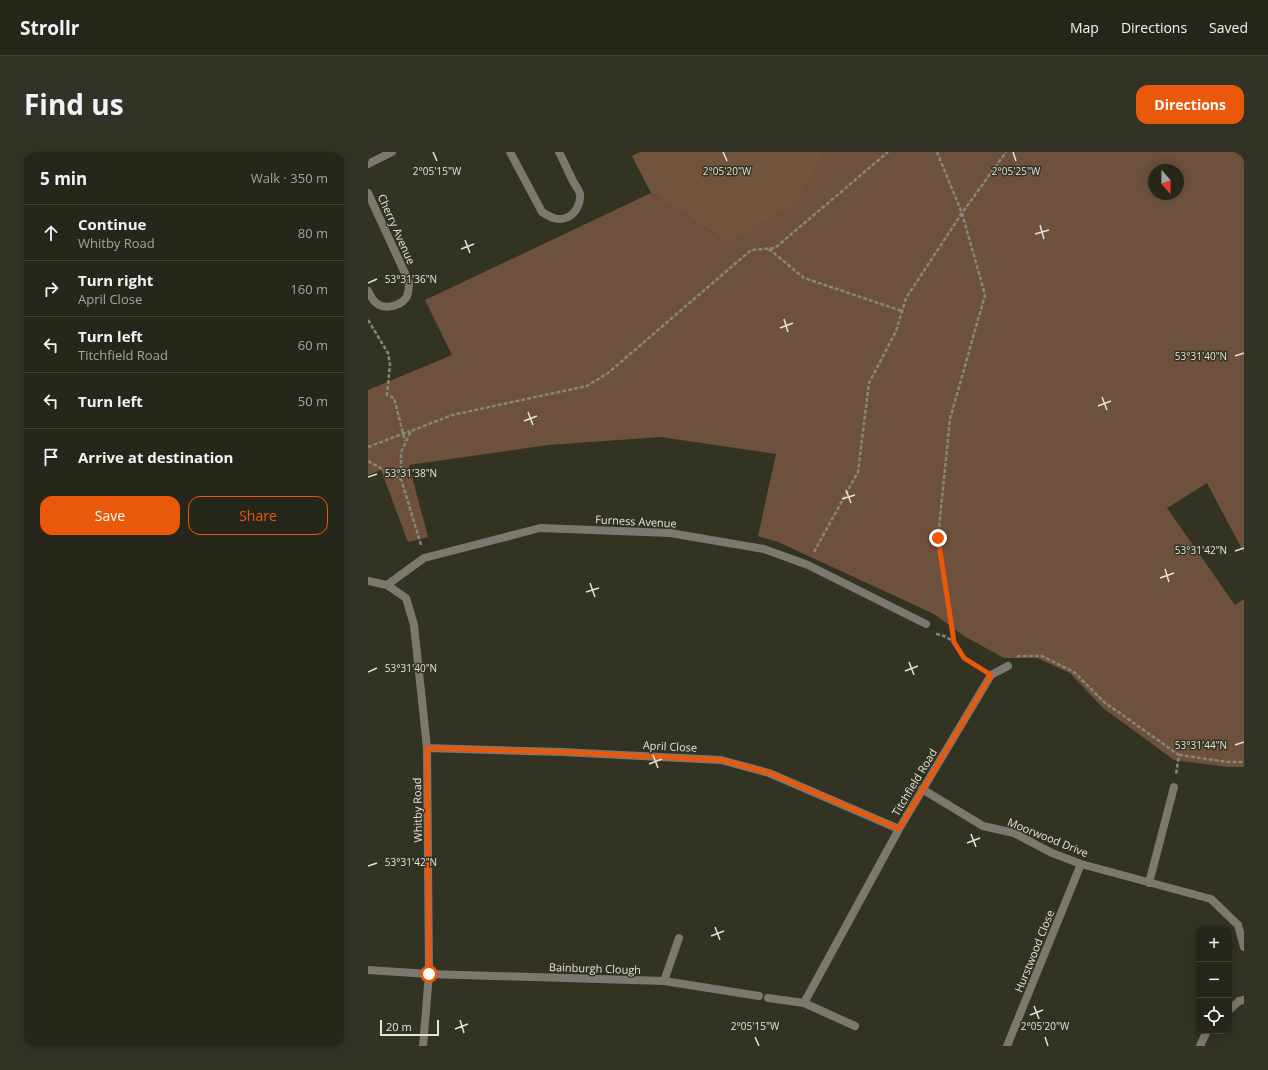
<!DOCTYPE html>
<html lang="en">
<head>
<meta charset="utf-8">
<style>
	:root { --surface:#26261a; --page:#323227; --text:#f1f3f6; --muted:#a4a5a2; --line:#424339; --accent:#ea580c }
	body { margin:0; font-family:"Open Sans",sans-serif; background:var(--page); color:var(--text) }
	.controls { position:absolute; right:12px; bottom:12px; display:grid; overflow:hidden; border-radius:8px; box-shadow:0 2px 10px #0003 }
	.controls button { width:36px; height:36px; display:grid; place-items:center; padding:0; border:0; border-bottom:1px solid var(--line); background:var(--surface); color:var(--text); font:20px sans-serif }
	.compass { position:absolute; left:780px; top:12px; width:36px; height:36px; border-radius:50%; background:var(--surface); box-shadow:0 2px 10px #0003; rotate:160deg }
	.scale { position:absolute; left:12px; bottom:10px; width:59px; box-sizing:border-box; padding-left:4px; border:2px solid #e4e4da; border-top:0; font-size:11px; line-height:14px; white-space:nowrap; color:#e4e4da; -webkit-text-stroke:3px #323323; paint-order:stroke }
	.stop { position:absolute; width:12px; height:12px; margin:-9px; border:3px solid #ea580c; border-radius:50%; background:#fff }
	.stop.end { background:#ea580c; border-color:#fff; box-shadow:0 1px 4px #0008 }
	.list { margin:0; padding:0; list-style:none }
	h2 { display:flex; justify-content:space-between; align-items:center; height:52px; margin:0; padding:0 16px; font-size:17px }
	h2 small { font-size:13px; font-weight:400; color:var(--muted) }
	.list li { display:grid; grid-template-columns:26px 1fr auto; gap:12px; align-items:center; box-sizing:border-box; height:56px; padding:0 16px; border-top:1px solid var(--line) }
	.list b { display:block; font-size:15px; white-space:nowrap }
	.list p { margin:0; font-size:13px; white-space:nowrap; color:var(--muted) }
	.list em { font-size:13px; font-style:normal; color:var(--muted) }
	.actions { display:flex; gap:8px; padding:12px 16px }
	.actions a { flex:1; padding:9px 0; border:1px solid var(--accent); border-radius:12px; text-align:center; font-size:14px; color:var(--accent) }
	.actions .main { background:var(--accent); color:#fff }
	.icon { flex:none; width:22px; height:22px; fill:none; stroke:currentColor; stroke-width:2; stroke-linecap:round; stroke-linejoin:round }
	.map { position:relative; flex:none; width:876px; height:894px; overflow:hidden; border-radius:12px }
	header { display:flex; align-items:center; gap:24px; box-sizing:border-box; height:56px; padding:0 20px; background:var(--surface); border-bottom:1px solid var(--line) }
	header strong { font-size:19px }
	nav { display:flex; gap:22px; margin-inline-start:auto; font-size:14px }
	.intro { display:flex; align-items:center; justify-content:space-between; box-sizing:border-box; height:96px; padding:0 24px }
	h1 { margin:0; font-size:28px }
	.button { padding:10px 18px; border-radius:12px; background:var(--accent); color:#fff; font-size:14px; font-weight:700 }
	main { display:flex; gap:24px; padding:0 24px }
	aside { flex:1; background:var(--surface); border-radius:12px; box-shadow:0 2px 10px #0003 }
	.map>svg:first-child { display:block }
	.green { fill:#6e513d; fill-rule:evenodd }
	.forest { fill:#72533e }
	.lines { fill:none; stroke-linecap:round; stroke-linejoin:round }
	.path { stroke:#86877a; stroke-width:2.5; stroke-dasharray:4 2; stroke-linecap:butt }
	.street { stroke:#7c7870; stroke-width:8 }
	.route { stroke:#ea580c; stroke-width:5 }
	.ticks { fill:none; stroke:#e4e4da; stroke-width:1.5 }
	.labels { text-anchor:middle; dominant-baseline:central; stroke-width:3; stroke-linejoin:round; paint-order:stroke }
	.street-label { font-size:11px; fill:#e4e4da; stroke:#323323 }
	.ticks-label { font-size:10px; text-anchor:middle; fill:#e4e4da; stroke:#323323; stroke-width:3; stroke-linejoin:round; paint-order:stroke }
</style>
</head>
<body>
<header>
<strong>Strollr</strong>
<nav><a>Map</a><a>Directions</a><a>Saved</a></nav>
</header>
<div class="intro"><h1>Find us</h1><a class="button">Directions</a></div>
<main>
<aside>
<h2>5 min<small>Walk · 350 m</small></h2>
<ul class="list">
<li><svg class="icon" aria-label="ahead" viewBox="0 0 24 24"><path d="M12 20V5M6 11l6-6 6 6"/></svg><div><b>Continue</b><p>Whitby Road</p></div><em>80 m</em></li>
<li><svg class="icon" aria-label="right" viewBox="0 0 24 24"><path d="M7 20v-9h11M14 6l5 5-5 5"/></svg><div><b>Turn right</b><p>April Close</p></div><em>160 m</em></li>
<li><svg class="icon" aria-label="left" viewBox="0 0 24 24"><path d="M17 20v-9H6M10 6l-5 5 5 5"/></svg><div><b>Turn left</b><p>Titchfield Road</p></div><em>60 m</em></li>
<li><svg class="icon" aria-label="left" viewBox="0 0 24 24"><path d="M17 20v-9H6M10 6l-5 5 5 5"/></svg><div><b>Turn left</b></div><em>50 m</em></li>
<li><svg class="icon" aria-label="arrive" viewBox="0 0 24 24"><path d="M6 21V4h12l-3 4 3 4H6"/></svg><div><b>Arrive at destination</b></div></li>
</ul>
<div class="actions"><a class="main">Save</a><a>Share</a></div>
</aside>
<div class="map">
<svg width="876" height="894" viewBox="0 0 876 894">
	<rect width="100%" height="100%" fill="#323323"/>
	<!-- green -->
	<path class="green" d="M456 0H876V401L839 331 799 356 867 453 876 447V615H860L806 608 735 556 702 521 669 506H636L596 484 566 462 410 390 390 384 408 302 293 285 180 293 41 313 60 385 40 390 13 318 0 323V238L84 203 57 148 283 41 360 91ZM786 18H810V42H786Z"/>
	<!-- forest -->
	<path class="forest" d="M272 0H456L429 50 360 91 283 41 264 4Z"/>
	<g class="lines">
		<!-- path -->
		<path class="path" d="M569 0 594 61 617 143 582 267 570 386 585 490
			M401 97 436 126 534 159
			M0 168 20 201 22 213 19 243 26 246 37 289
			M0 295 42 279
			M0 309 32 327
			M53 393 33 327V300L43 279 84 263 219 234 240 221 383 98 407 96 520 0
			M446 400 490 320 501 231 528 179 538 146 594 61 638 0
			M568 482C584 484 586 493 595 504 599 509 606 512 612 515
			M649 505 651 504H674L706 520 736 550 811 603 808 622
			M811 603 860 610H876"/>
		<!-- street -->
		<path class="street" d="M142 0 174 60C182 65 190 70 200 65 208 61 213 51 212 42 211 38 208 34 206 31 201 21 196 10 191 0
			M0 12 24 0
			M0 41 41 130C41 136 41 141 38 146 31 155 15 158 7 150 4 147 2 143 0 139
			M0 429 19 433 38 446 46 473 59 596 61 822 55 894
			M19 433 56 406 172 376 302 381 396 397 440 413 558 472
			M59 596 194 600 353 608 401 621 531 677
			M554 637 615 674 646 681 684 701 713 712 843 747 870 773 876 795
			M781 731 806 635
			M0 818 61 822 296 829 391 844
			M296 829 311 786
			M400 846 436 851 487 874
			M436 851 531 677 623 523 640 514
			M861 858 871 849 876 848
			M639 894 713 712
			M832 894 839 879"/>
	</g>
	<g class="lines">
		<!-- route -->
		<path class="route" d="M61 822 59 596 194 600 353 608 402 621 531 677 623 523 596 506 586 490 570 386"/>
	</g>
	<!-- ticks -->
	<path class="ticks" d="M65 0 69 9M355 0 359 9M645 0 648 9M672 73 676 87M667 82 681 78M97 88 102 101M93 97 106 92M0 131 9 127M416 167 420 180M412 176 425 171M867 204 876 201M734 245 739 258M730 254 743 249M160 260 165 273M156 269 169 264M0 325 9 322M478 338 483 351M474 347 487 343M867 399 876 396M797 417 801 430M792 426 806 421M222 431 227 445M218 440 231 436M541 510 546 523M537 519 550 514M0 520 9 516M867 593 876 590M285 603 290 616M281 612 294 607M603 682 608 695M599 691 612 686M0 714 9 711M347 775 352 788M343 784 356 779M666 854 671 867M662 863 675 858M92 868 96 881M87 877 100 872M387 885 391 894M677 885 680 894"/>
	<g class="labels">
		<!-- street labels -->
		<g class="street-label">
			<text transform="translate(29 77) rotate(66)">Cherry Avenue</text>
			<text transform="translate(268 369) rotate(3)">Furness Avenue</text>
			<text transform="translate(302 594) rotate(3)">April Close</text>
			<text transform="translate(546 630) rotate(-59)">Titchfield Road</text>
			<text transform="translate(49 658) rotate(-91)">Whitby Road</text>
			<text transform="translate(680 685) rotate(22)">Moorwood Drive</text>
			<text transform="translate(666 799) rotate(-68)">Hurstwood Close</text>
			<text transform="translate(227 816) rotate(2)">Bainburgh Clough</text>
		</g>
	</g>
	<g class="ticks-label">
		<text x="69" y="23">2°05'15"W</text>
		<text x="359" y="23">2°05'20"W</text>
		<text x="648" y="23">2°05'25"W</text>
		<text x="43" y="131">53°31'36"N</text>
		<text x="833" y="208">53°31'40"N</text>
		<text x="43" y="325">53°31'38"N</text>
		<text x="833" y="402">53°31'42"N</text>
		<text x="43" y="520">53°31'40"N</text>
		<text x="833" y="597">53°31'44"N</text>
		<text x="43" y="714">53°31'42"N</text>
		<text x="387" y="878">2°05'15"W</text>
		<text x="677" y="878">2°05'20"W</text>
	</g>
</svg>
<div class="controls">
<button>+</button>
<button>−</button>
<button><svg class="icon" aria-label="locate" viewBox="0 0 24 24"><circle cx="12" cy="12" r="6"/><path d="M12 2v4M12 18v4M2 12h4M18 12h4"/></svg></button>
</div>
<svg class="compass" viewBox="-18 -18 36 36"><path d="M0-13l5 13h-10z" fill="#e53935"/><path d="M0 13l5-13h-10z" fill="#a4a5a2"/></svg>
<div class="scale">20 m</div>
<div class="stop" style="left:61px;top:822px"></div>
<div class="stop end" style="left:570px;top:386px"></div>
</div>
</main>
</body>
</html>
